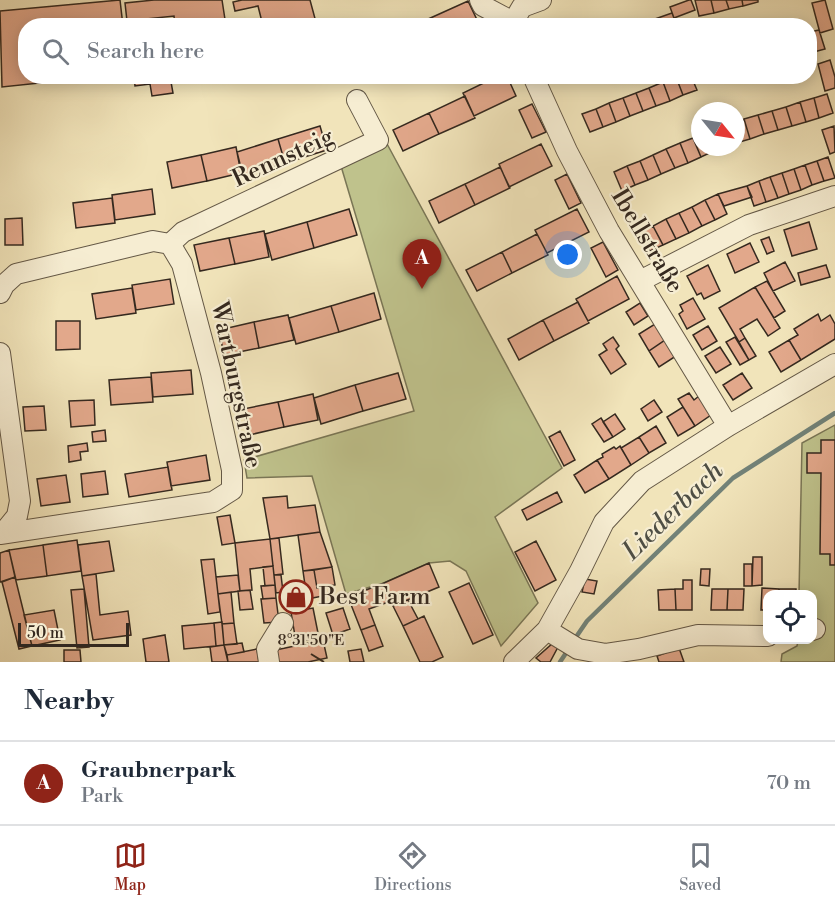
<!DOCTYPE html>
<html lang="en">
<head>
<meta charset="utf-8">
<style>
	:root { --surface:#fff; --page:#f6f6f7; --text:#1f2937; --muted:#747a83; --line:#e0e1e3; --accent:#8f2418 }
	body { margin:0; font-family:"Libre Bodoni",serif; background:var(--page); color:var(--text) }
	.controls { position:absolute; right:18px; bottom:18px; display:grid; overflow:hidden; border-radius:12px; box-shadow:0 3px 15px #0003 }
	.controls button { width:54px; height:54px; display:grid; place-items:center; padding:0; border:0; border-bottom:2px solid var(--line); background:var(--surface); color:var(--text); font:30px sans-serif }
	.compass { position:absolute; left:691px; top:102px; width:54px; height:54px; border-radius:50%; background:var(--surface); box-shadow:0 3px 15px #0003; rotate:120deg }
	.scale { position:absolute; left:18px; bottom:15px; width:111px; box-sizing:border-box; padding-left:6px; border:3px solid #35291f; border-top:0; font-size:16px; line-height:21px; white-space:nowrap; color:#35291f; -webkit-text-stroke:4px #f6edd2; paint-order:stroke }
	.you { position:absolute; left:568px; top:255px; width:21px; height:21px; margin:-15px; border:4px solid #fff; border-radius:50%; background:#1a73e8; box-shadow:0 0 0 9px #1a73e833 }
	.badge { display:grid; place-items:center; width:39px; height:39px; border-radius:50%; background:var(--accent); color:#fff; font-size:20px; font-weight:700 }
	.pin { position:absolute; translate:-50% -50px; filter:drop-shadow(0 2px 3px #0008) }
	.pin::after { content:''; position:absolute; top:32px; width:21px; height:18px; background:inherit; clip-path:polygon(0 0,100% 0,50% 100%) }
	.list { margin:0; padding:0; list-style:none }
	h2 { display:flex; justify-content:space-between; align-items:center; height:78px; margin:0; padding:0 24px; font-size:26px }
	h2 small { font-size:20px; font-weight:400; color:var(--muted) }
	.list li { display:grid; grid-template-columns:39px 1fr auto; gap:18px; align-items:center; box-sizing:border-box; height:84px; padding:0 24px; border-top:2px solid var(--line) }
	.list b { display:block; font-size:22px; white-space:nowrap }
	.list p { margin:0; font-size:20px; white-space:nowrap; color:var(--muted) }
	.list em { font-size:20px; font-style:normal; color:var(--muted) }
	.icon { flex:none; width:33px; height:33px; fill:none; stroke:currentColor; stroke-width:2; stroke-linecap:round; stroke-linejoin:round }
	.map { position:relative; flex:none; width:835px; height:662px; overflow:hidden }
	.search { position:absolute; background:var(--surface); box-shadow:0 3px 15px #0003; left:18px; right:18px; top:18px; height:66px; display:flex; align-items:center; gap:15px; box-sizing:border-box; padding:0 21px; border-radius:24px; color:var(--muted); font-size:22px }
	.sheet { height:162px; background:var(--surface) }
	nav { display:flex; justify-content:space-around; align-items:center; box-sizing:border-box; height:84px; border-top:2px solid var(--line); background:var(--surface); font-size:16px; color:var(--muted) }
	nav a { display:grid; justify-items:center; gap:3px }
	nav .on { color:var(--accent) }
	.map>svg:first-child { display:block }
	.green { fill:#bfc28c; stroke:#7a7656; stroke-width:1.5 }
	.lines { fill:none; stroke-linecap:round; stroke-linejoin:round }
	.stream { stroke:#728278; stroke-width:4.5 }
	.building { fill:#e2a88b; stroke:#35291f; stroke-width:1.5 }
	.minor-casing { stroke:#645846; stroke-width:22 }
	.minor { stroke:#f6edd2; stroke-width:20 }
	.ticks { fill:none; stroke:#35291f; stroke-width:2 }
	.labels { text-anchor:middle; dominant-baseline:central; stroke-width:4.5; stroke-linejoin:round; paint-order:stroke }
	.street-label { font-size:24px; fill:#35291f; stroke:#f6edd2 }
	.poi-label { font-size:24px; fill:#35291f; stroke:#f6edd2; text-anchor:start }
	.water-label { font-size:26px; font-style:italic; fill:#4e4e44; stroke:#f6edd2 }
	.ticks-label { font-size:15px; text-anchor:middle; fill:#35291f; stroke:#f6edd2; stroke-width:4.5; stroke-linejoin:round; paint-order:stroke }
</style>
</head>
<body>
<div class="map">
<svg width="835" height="662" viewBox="0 0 835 662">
	<rect width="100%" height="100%" fill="#f1e4ba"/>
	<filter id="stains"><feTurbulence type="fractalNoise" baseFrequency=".00333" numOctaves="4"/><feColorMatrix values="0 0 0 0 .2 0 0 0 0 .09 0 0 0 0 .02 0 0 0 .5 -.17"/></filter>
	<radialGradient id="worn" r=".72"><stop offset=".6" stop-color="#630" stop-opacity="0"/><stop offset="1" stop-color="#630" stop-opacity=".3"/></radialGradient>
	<!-- green -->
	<path class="green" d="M386 142 562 468 495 517 538 603 501 646 466 571 450 561 429 563 384 583 346 594 312 476 247 478 244 460 414 411 341 166Z
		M835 425V662H781L782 654 797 646 798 640H812V594H799L802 443Z"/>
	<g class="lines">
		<!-- stream -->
		<path class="stream" d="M574 640 587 621 733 478 835 413
			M560 662 568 650"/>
	</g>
	<!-- building -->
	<path class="building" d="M120 0 123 26H26V76H106L2 87 0 11Z
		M154 0H222L226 26H175L174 16 127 21 125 3Z
		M242 0H310L317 26H263L258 6 235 11 233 2Z
		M689 0H691L695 10 674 18 670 7Z
		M695 0H711L714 13 699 16Z
		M711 0H726L729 9 714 13Z
		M726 0H742L743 6 729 9Z
		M742 0H758V2L743 6Z
		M825 0 833 29 820 33 812 3Z
		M468 1 479 24 475 26H428L426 20Z
		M672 13 677 26H658L655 19Z
		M655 19 658 26H639L638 25Z
		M819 30 825 49 810 53V32Z
		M830 60 835 77V88L825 91 818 64Z
		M134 76H218L171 82 173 93 152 96 150 84 135 86Z
		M498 76H507L516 96 474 116 463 93Z
		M691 76 697 90 683 95 676 77Z
		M676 77 683 95 670 101 663 82Z
		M663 82 670 101 656 106 649 88Z
		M649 88 656 106 643 111 636 93Z
		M636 93 643 111 630 116 623 98Z
		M827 94 833 113 819 118 814 98Z
		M465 96 475 118 439 134 429 113Z
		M623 98 630 116 616 122 609 103Z
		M814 98 819 118 806 122 800 102Z
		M800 102 806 122 792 126 786 107Z
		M609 103 616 122 603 127 596 109Z
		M532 104 546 132 532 138 519 110Z
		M786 107 792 126 778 130 772 111Z
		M596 109 603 127 590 132 582 114Z
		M772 111 778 130 764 134 758 115Z
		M429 113 439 134 403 151 393 130Z
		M758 115 764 134 750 139 744 119Z
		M744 119 750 139 736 143V122Z
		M320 126 327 150 285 163 278 139Z
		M834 126 835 152 830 154 822 130Z
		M700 134V147H712L714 151 701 157 693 138Z
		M693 138 701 157 688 163 680 143Z
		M278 139 285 163 243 176 237 152Z
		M680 143 688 163 675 168 666 149Z
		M541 144 552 166 509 187 499 164Z
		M236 147 241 173 207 181 201 155Z
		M666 149 675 168 661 174 653 155Z
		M201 155 207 181 172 188 167 162Z
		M653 155 661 174 648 180 640 161Z
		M828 157 835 178 824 181 817 161Z
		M640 161 648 180 635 185 627 166Z
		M817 161 824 181 812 185 805 165Z
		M805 165 812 185 801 190 794 169Z
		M627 166 635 185 622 191 614 172Z
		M500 167 510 188 475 205 465 184Z
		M794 169 801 190 789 194 782 173Z
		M782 173 789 194 778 198 770 177Z
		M567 174 581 203 569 209 555 180Z
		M770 177 778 198 766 202 759 181Z
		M759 181 766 202 754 206 747 186Z
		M465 184 475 205 439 223 429 201Z
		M747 186 752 197 724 206 718 194Z
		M152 189 155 214 115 220 112 195Z
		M718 194 727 214 715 220 705 200Z
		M112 198 115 223 76 228 73 203Z
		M705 200 715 220 702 226 692 207Z
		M692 207 702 226 689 233 679 213Z
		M349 209 357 235 314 248 307 222Z
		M577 209 589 232 547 253 535 230Z
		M679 213 689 233 676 239 666 219Z
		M22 218 23 245H5V219Z
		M666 219 676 239 663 245 653 226Z
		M307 222 314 248 272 260 265 234Z
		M809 222 817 249 792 256 784 230Z
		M653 226 663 245 650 251 640 232Z
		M264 231 269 257 235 264 229 238Z
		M537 234 548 255 512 273 502 252Z
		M769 237 774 251 767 254 761 240Z
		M229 238 235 264 200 271 194 245Z
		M603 242 618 270 606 277 591 248Z
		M750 243 759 262 735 273 727 254Z
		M502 252 512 273 477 291 466 270Z
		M785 262 795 281 773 291 764 273Z
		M708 265 720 291 704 299 701 293 697 295 687 276Z
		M826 265 830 277 801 285 798 273Z
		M617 276 629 299 588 321 576 299Z
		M170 279 174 304 136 310 132 285Z
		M767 281 785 311 774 318 755 287Z
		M755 287 780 328 768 336 757 319 740 329 745 338 739 342 719 308Z
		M132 288 136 313 96 319 92 294Z
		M374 293 381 319 339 332 331 306Z
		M693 298 705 319 687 329 679 314 683 311 680 305Z
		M578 302 589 323 554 341 543 320Z
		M640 303 648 316 634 325 626 312Z
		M331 306 339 332 296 344 289 318Z
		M818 314 821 321 830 315 835 324V339L801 360 789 340 798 335 794 329Z
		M288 315 294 340 259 348 254 322Z
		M543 320 554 341 519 360 508 339Z
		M56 321H80V349L56 350Z
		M254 322 259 348 224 355 219 330Z
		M655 324 665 340 649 351 639 334Z
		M708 326 717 341 702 350 693 335Z
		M613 337 619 346 616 349 626 364 611 374 599 355 607 350 603 344Z
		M735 337 749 360 740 365 726 342Z
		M745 338 756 356 749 360 739 342Z
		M665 340 676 356 659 367 649 351Z
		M789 340 801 360 781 372 769 352Z
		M720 347 731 364 716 373 705 356Z
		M191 370 193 394 153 397 151 373Z
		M398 373 406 399 363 411 355 385Z
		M742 373 752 388 733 400 723 385Z
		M151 377 153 402 111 405 109 380Z
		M355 385 363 411 321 424 314 398Z
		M689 393 694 400 699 396 711 415 695 426 678 399Z
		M313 394 318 420 284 427 278 402Z
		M94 400 95 425 71 427 69 401Z
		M654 400 662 412 648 421 641 409Z
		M278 402 284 427 249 435 243 409Z
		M44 406 46 430 25 431 23 407Z
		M683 407 695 426 678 436 667 417Z
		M615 414 625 429 613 437 603 422Z
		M601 418 613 437 604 442 592 424Z
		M656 426 666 443 649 453 639 437Z
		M105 430 106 441 93 442 92 432Z
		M560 431 575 460 564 466 549 437Z
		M639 437 649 453 631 465 621 448Z
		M821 440H835V565H830V554H820L821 473H807V453H821Z
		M87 443 88 451 80 452 81 460 69 462 68 446Z
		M620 446 631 465 609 479 597 460 603 457 602 454 614 447 616 449Z
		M206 455 210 480 171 486 167 462Z
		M597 460 609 479 585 493 574 475Z
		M168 467 172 490 129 497 125 474Z
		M105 471 108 494 83 497 81 474Z
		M66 475 70 502 41 506 37 479Z
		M557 492 562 502 527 520 522 510Z
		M287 496 288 508 315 505 320 532 270 539 263 498Z
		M230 515 235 543 222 545 217 517Z
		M320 532 332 567 303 571 298 535Z
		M279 538 283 574 274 575 270 539Z
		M270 539 273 566 250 569 252 590 240 591 235 543Z
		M77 540 81 571 47 576 43 545Z
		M109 541 114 571 82 576 78 545Z
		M536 541 556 580 535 591 515 552Z
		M43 545 47 576 16 580 9 550Z
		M9 550 15 577 0 582V553Z
		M753 557H762V585L752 586Z
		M214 559 220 612 208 614 201 560Z
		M429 563 439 587 393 606 384 583Z
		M744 564H752V586H744Z
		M273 566 275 585 265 586 263 567Z
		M332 567 335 585 317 588 314 570Z
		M701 569H710L709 586 700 585Z
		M314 570 317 588H321L323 596 307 599 303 571Z
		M96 574 100 615 128 611 131 635 93 640 82 576Z
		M238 575 240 591 218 594 216 577Z
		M274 575H281L283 592 276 593Z
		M15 577 32 646 19 649 2 582Z
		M585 579 597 581 594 594 582 592Z
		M683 580H692V610H676L675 589H683Z
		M384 583 391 601 369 609 375 625 361 630 348 597Z
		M469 583 493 635 473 644 449 592Z
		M275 585 276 598 263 599 261 586Z
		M762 588 779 589V594H768V610H761Z
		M84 589 89 647 77 648 71 590Z
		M675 589 676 610H659L658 590Z
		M712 589H728L727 610H711Z
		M728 589H744L743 610H727Z
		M779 589H796V594H779Z
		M250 590 253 609 240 610 238 591Z
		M231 592 234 623 222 624 218 594Z
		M276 598 279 622 264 623 261 599Z
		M408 600 418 619 403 626 393 606Z
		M313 608 319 638 296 642 291 612Z
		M343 608 350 629 333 635 326 613Z
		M54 610 60 640 32 646 24 615Z
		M424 616 443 657 432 662H420L403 626Z
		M222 622 224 645 216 646 214 623Z
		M214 623 216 646 184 649 182 626Z
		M234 623 237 644 224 645 222 624Z
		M375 625 383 646 369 651 361 630Z
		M165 635 169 662H146L143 639Z
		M323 640 327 658 308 662H273L271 651Z
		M242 643 244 652 227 655 224 645Z
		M553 643 558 647 550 662H541L536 658Z
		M224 645 228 662H212L210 647Z
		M679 648 684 662H659L657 656Z
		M257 649 259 662H228L227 655Z
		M361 649 364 662H350L348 651Z
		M64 650H80L81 662H64Z"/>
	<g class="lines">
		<defs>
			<path id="minor" d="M480 0 483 6 513 22
				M513 22 522 7 541 0
				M533 76 567 151 609 231 728 426
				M170 244 183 232 378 140 357 100
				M640 281 749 225 835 196
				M0 293 4 285 16 274 153 241 170 244 182 264 211 373 232 470V490L213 502 0 534
				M0 353 20 501 17 516 4 532
				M547 630 578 649 606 654 639 649 698 635 768 636
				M812 630 815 629
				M269 662 267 649 283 623
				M514 662 547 630 580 571 604 522 642 481 728 426 835 364"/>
		</defs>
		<!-- minor casing -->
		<use href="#minor" class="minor-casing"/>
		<!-- minor -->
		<use href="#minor" class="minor"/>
	</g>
	<!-- ticks -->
	<path class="ticks" d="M311 654 324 662"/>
	<!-- icons -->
	<defs>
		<symbol id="shop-ring" viewBox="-11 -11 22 22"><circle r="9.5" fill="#f6edd2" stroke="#8f2418" stroke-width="1.5"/><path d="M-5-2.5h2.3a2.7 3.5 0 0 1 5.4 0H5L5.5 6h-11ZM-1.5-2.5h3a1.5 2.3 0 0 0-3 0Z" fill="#8f2418"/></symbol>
	</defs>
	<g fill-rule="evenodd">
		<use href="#shop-ring" x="277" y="578" width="38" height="38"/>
	</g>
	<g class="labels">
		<!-- street labels -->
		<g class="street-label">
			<text transform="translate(283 158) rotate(-25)">Rennsteig</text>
			<text transform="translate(647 241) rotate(59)">Ibellstraße</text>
			<text transform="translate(236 385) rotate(78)">Wartburgstraße</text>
		</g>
		<!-- poi labels -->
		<g class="poi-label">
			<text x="319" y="597">Best Farm</text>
		</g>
		<!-- water labels -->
		<g class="water-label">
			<text transform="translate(673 511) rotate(-44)">Liederbach</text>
		</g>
	</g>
	<g class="ticks-label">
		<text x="311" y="645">8°31'50"E</text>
	</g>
	<rect width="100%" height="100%" filter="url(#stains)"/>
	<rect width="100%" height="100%" fill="url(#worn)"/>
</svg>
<div class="controls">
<button><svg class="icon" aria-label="locate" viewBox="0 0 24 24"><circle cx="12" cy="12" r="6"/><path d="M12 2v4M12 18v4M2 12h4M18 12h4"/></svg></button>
</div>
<svg class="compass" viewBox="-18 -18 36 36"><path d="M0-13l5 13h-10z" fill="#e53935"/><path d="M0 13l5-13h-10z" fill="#747a83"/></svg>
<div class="scale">50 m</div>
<div class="you"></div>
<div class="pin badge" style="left:422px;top:289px">A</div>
<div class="search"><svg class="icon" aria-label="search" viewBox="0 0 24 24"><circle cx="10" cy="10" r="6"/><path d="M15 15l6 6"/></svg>Search here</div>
</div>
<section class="sheet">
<h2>Nearby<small></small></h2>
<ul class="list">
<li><span class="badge">A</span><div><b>Graubnerpark</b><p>Park</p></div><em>70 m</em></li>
</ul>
</section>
<nav>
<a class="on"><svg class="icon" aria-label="map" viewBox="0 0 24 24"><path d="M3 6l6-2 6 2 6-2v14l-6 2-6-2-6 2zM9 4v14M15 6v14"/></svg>Map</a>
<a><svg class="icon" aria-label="directions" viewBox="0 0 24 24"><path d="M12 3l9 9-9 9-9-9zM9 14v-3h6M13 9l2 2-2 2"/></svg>Directions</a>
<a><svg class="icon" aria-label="saved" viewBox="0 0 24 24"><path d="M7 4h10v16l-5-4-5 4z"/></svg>Saved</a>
</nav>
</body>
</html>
